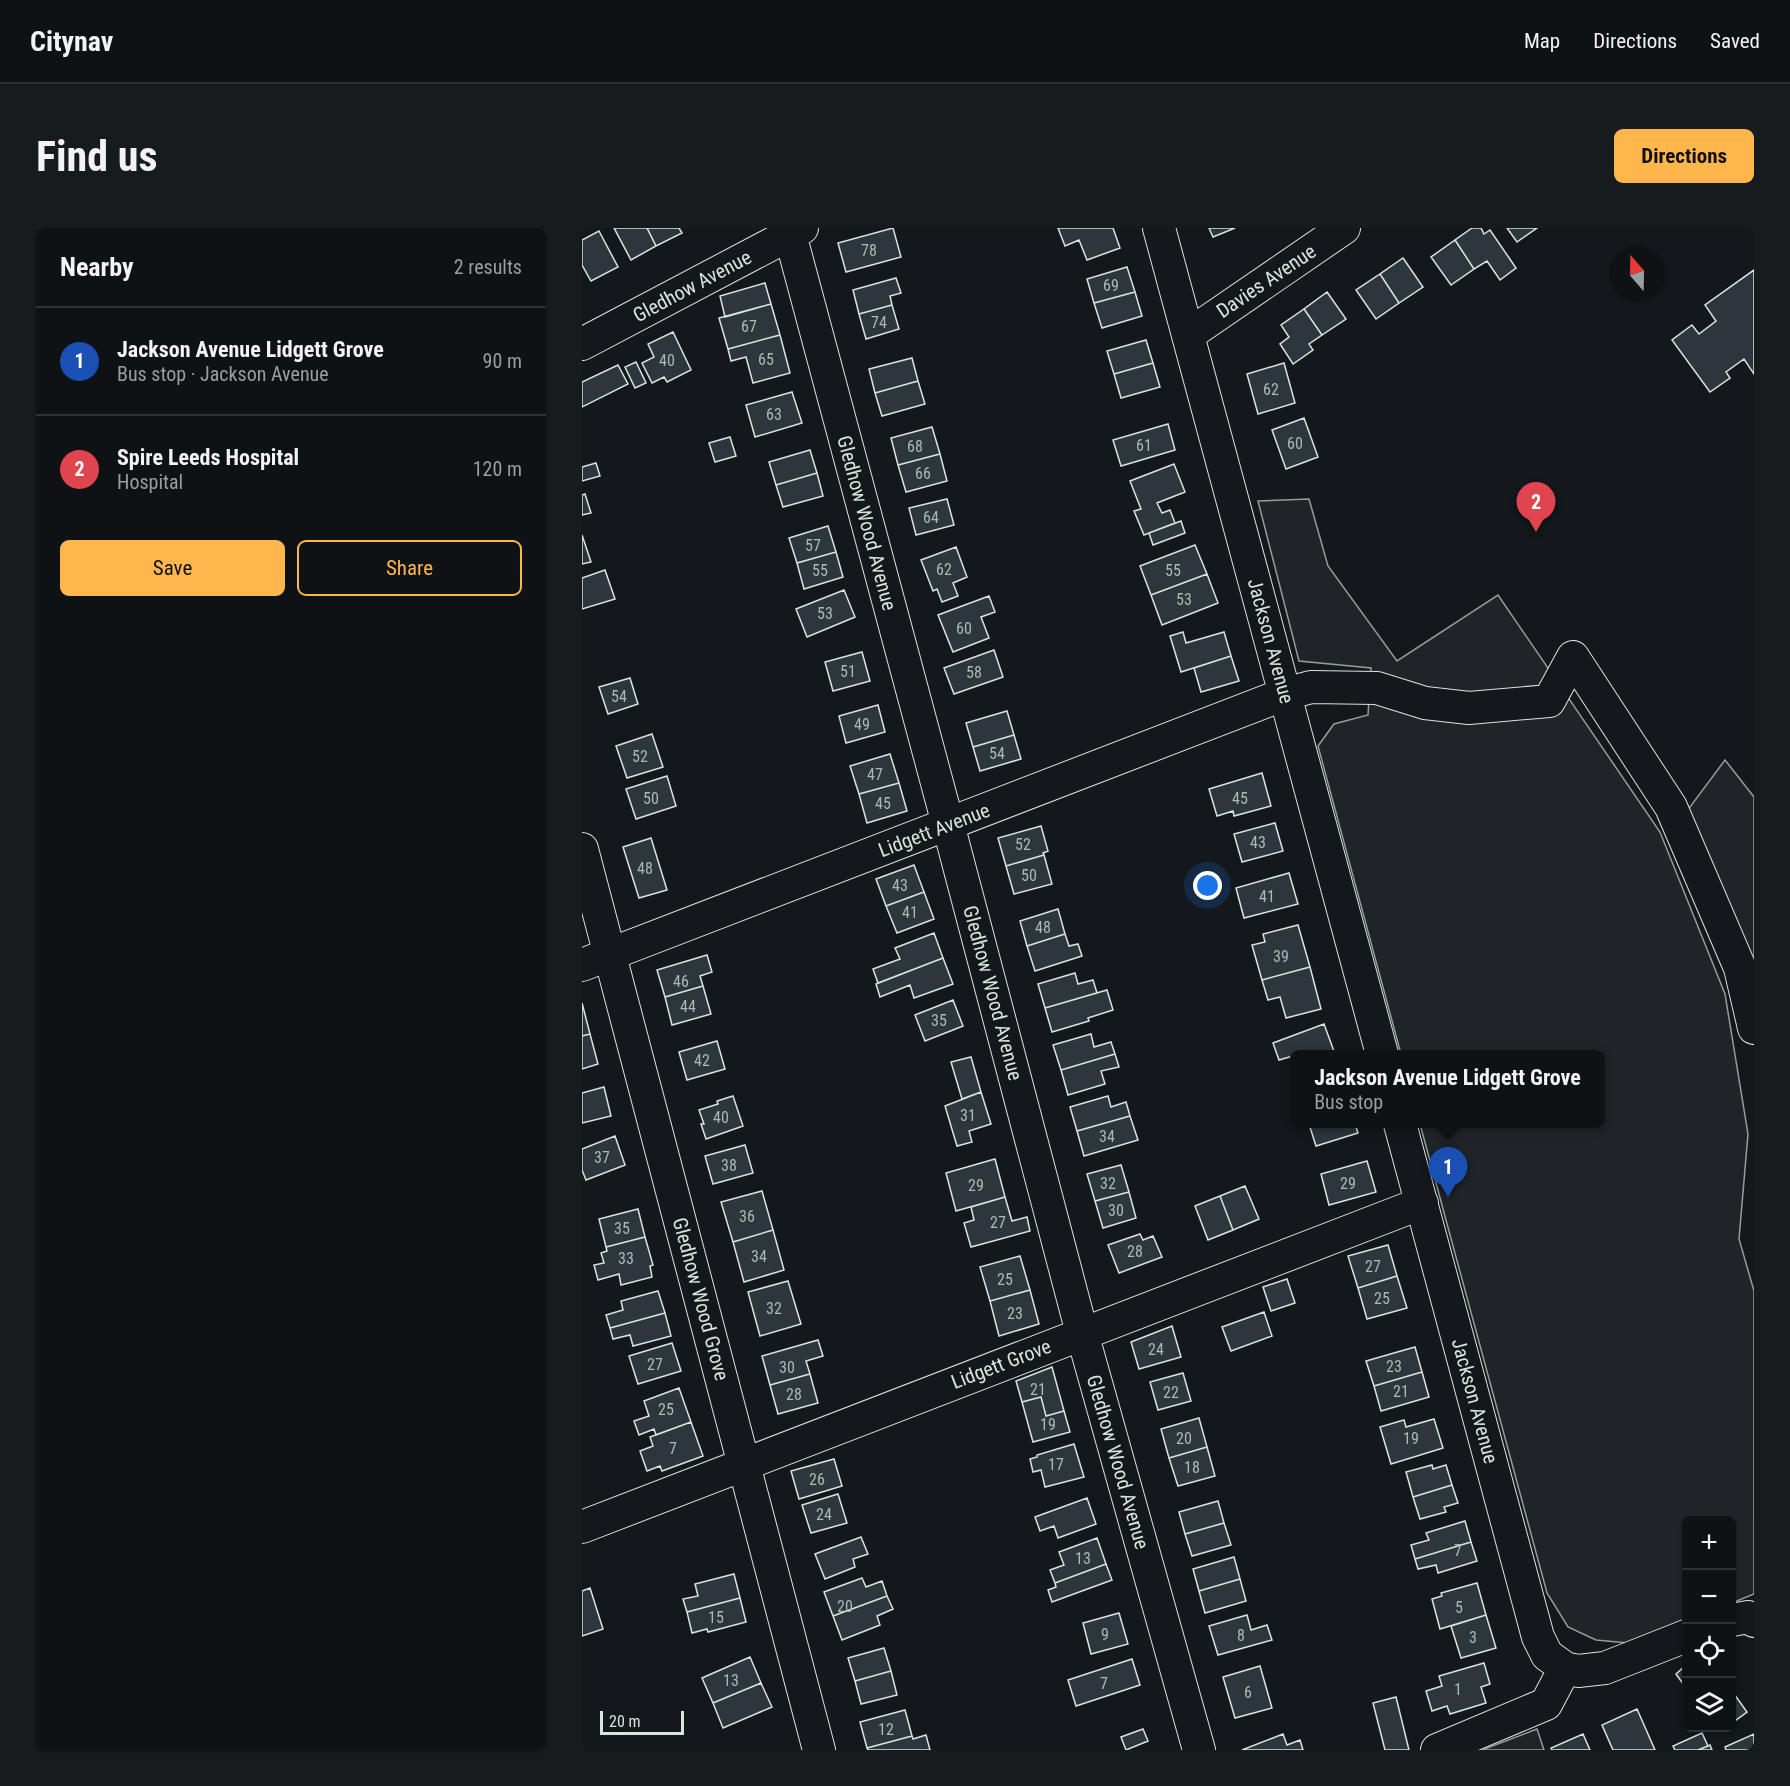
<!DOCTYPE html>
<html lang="en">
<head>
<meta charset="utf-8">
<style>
	:root { --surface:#0f1215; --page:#181b1e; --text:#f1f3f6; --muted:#9b9ea0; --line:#2f3234; --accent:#ffb74d }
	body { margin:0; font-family:"Roboto Condensed",sans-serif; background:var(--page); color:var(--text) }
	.controls { position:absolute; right:18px; bottom:18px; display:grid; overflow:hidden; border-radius:9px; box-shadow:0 2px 4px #0004 }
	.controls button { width:54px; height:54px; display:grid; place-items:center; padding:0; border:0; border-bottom:2px solid var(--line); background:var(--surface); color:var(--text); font:30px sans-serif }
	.compass { position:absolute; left:1028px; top:18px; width:54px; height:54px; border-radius:50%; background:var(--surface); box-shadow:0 2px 4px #0004; rotate:340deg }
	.scale { position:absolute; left:18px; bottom:15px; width:84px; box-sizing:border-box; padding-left:6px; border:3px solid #d8e6dc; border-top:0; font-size:16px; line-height:21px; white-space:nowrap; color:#d8e6dc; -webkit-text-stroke:4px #14181c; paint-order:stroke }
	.you { position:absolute; left:626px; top:658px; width:21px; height:21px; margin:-15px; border:4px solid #fff; border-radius:50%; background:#1a73e8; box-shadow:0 0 0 9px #1a73e833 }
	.badge { display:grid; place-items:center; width:39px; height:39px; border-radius:50%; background:var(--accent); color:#fff; font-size:20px; font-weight:700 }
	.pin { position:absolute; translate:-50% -50px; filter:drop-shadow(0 2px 3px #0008) }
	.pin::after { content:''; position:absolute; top:32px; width:21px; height:18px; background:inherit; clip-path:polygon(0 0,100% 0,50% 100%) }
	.popup { position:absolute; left:708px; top:822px; width:315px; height:78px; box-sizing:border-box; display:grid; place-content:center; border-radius:9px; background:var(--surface); filter:drop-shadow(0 2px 4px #0005); font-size:20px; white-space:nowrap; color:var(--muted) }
	.popup b { font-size:22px; color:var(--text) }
	.popup::after { content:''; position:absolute; left:50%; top:100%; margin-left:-12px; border:12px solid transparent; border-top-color:var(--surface) }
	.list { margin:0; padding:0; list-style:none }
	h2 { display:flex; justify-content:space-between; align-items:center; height:78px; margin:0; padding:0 24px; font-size:26px }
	h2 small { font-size:20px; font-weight:400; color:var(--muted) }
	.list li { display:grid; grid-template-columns:39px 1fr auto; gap:18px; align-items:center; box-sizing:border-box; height:108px; padding:0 24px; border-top:2px solid var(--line) }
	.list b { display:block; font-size:22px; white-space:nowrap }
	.list p { margin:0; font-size:20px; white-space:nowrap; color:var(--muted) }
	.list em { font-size:20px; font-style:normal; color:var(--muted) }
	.actions { display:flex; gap:12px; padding:18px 24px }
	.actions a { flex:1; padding:14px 0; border:2px solid var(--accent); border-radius:9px; text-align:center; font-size:21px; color:var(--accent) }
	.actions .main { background:var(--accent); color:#111 }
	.icon { flex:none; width:33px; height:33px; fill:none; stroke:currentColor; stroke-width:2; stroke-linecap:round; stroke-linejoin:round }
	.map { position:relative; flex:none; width:1172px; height:1522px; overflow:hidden; border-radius:9px }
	header { display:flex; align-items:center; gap:36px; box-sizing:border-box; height:84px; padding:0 30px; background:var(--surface); border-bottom:2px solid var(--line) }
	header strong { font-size:28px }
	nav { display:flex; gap:33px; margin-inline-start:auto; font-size:21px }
	.intro { display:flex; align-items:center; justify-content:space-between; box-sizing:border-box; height:144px; padding:0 36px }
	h1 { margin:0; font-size:42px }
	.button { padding:15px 27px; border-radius:9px; background:var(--accent); color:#111; font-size:21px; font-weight:700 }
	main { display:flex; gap:36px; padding:0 36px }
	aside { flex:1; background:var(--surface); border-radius:9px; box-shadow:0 2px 4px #0004 }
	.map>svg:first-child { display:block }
	.green { fill:#202428; stroke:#939e99; stroke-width:1.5 }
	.building { fill:#2c363c; stroke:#d8e6dc; stroke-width:1.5 }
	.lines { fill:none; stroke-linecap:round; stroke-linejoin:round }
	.minor-casing { stroke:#d8e6dc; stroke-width:34 }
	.minor { stroke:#14181c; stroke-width:32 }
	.labels { text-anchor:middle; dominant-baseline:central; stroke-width:4.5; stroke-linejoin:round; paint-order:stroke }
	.number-label { font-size:16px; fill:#adbab4 }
	.street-label { font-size:20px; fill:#d8e6dc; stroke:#14181c }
</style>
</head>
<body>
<header>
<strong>Citynav</strong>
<nav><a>Map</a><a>Directions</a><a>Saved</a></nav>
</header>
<div class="intro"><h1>Find us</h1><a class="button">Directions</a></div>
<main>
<aside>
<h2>Nearby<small>2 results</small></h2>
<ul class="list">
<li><span class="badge" style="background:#1a4fb4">1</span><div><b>Jackson Avenue Lidgett Grove</b><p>Bus stop · Jackson Avenue</p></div><em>90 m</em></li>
<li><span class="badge" style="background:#e0444e">2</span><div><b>Spire Leeds Hospital</b><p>Hospital</p></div><em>120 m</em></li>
</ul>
<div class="actions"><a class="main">Save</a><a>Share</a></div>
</aside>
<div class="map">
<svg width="1172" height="1522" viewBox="0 0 1172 1522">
	<rect width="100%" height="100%" fill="#14181c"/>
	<!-- green -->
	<path class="green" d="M727 271 746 338 815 433 916 367 1078 604 1143 766 1166 906 1157 1011 1172 1063V1366L1150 1375V1292H1104V1392L1046 1415 1014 1412 986 1399 965 1365 838 896H1019V826H819L736 518 752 496 786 487 789 440 717 433 676 273Z
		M1143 532 1172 569V754L1105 583Z
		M955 1501 962 1522H900Z"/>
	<!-- building -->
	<path class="building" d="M32 0H65L74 18 49 32Z
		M65 0H97L100 5 74 18Z
		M311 0 319 29 264 44 256 15Z
		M476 0H531L538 20 505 32 497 12 483 18Z
		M627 0H653L631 9Z
		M890 0H899L902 6 908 2 934 40 918 52 905 33 892 41 873 12Z
		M925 0H955L935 14Z
		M17 3 36 39 9 53 0 37V12Z
		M873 12 892 41 869 57 849 29Z
		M821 30 841 59 817 75 798 46Z
		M545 39 553 64 512 75 505 51Z
		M1172 42V146L1162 131 1144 144 1148 150 1128 164 1090 112 1110 97 1117 106 1134 93 1123 77Z
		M798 46 817 75 794 91 774 62Z
		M314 50 319 65 308 68 310 77 277 86 271 62Z
		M183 55 189 76 143 89 138 68Z
		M553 64 560 88 520 100 512 75Z
		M745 64 764 91 740 107 722 81Z
		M189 76 198 107 146 121 137 90Z
		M310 77 317 101 284 111 277 86Z
		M722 81 740 107 727 116 731 122 711 136 698 116 707 109 699 97Z
		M91 104 109 142 85 154 82 149 70 155 60 135 72 129 66 116Z
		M198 107 208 145 171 155 164 129 149 133 146 121Z
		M564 112 571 135 532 146 525 123Z
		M330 130 336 153 293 165 287 141Z
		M54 134 64 155 53 160 43 139Z
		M571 135 578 159 539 170 532 146Z
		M702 135 713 175 676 186 665 146Z
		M36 137 46 156 0 179V154Z
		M336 153 343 176 300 188 293 165Z
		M210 164 220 195 173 209 164 177Z
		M722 190 736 229 704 241 690 202Z
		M586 196 593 222 539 238 531 212Z
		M350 199 358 226 316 237 309 210Z
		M148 209 154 228 133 234 127 215Z
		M228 222 235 245 194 257 187 234Z
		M358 226 365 253 324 264 316 237Z
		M14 235 18 248 0 253V239Z
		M592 236 603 264 575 275 580 285 588 282 593 295 562 307 552 283 559 281 548 253Z
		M235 245 241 268 201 279 194 257Z
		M3 266 9 285 0 287V267Z
		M365 271 372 297 334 307 327 280Z
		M599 293 603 305 571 317 567 305Z
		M246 298 254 324 215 335 207 310Z
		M0 307 9 334 0 336Z
		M613 317 625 346 569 367 558 338Z
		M374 319 385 349 371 355 376 368 360 374 355 361 351 363 339 332Z
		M254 324 261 349 222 361 215 335Z
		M23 342 33 371 0 381V350Z
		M625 346 636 375 580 397 569 367Z
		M262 362 273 389 225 409 214 381Z
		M407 368 413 384 399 389 407 410 371 424 356 387Z
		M601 404 604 415 642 404 649 428 599 444 588 408Z
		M412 422 421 449 372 466 362 440Z
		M280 424 288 453 251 463 243 434Z
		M649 428 657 453 619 464 612 440Z
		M48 450 56 476 26 486 17 459Z
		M296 477 303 504 264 515 257 488Z
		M425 483 432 507 391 519 384 495Z
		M70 506 81 539 45 550 34 518Z
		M432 507 439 531 398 543 391 519Z
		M308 526 317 555 277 566 268 538Z
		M680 545 689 578 652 588 651 583 635 588 627 561Z
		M85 548 94 578 54 591 44 561Z
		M317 555 325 583 285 595 277 566Z
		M693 595 701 623 660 634 652 606Z
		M459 598 466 623 461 625 462 627 424 638 416 610Z
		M69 610 85 662 57 670 41 619Z
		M462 627 470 656 432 666 424 638Z
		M332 637 342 664 304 678 294 651Z
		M707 645 716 676 662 690 654 660Z
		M342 664 352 691 315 705 304 678Z
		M476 681 483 706 445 718 438 693Z
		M716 697 728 739 680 752 670 717 683 714 681 706Z
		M352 705 361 730 296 755 291 741 318 731 313 720Z
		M483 706 487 718 496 716 500 728 453 743 445 718Z
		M125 727 130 744 118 748 121 758 83 769 75 742Z
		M361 730 371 756 332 770 328 757 298 769 294 756Z
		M728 739 739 781 704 790 698 769 686 772 680 752Z
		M493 745 496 756 511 752 515 765 463 780 456 756Z
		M121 758 129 786 90 797 83 769Z
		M525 762 531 782 506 790 507 793 470 804 463 780Z
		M371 772 381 798 343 813 333 787Z
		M0 775 8 806 0 808Z
		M742 796 753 826H713V834L711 828 697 832 691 815Z
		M8 806 16 836 0 841V808Z
		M509 806 512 819 529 814 533 826 479 842 471 817Z
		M135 813 143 841 105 852 97 824Z
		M533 826 537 839 519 843 523 856 486 867 479 842Z
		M389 829 399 864 380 871 369 834Z
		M22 859 29 888 0 895V865Z
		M399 864 409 896 387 903 390 914 375 918 363 878Z
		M151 868 161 898 124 911 119 896H122L117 882 136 876 135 873Z
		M526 868 529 879 544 874 548 888 495 903 488 879Z
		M548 888 556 912 502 928 495 903Z
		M727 896H773L776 905 734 918Z
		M33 908 43 937 4 952 0 942V921Z
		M163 917 171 945 131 956 123 928Z
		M413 931 423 969 374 983 364 945Z
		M785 933 794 964 747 977 739 946Z
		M539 937 547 964 513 973 505 946Z
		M663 958 677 991 651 1002 638 968Z
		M180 963 191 1002 151 1014 139 974Z
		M547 964 554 990 521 1000 513 973Z
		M638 968 651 1002 626 1012 613 978Z
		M423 969 430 993 445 989 448 1003 389 1019 382 995 392 992 389 979Z
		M56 981 63 1009 24 1019 17 991Z
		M191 1002 202 1042 162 1054 151 1014Z
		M558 1006 561 1012 571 1008 580 1029 537 1045 526 1017Z
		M63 1009 71 1037 68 1038 70 1049 39 1057 37 1046 16 1052 12 1037 22 1035 19 1025 25 1023 24 1019Z
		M806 1017 815 1048 776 1060 766 1028Z
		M438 1028 448 1062 408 1073 398 1039Z
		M815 1048 825 1080 785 1091 776 1060Z
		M705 1051 713 1075 689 1083 681 1059Z
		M206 1053 219 1096 178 1108 166 1064Z
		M448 1062 457 1096 417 1108 408 1073Z
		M76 1063 83 1085 28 1100 24 1087 41 1082 39 1073Z
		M682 1084 690 1108 649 1123 640 1099Z
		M83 1085 89 1108 51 1118 48 1107 31 1111 28 1100Z
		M590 1098 599 1129 557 1141 549 1114Z
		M236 1112 241 1128 224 1133 228 1146 188 1157 180 1128Z
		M90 1115 99 1143 56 1156 47 1128Z
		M833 1119 840 1144 792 1158 784 1133Z
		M470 1139 482 1183 464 1188 459 1169 440 1174 434 1153Z
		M840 1144 847 1169 799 1183 792 1158Z
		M601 1145 609 1173 576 1182 568 1154Z
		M228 1146 236 1175 196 1186 188 1157Z
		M97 1160 109 1194 74 1207 72 1201 57 1207 52 1193 67 1188 62 1173Z
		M459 1169 464 1188 482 1183 488 1204 451 1214 440 1174Z
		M617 1190 625 1219 587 1230 579 1201Z
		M852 1191 861 1220 809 1236 798 1199 822 1192 824 1199Z
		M109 1194 121 1228 80 1243 78 1238 65 1243 58 1223 71 1218 68 1209Z
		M492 1216 502 1249 463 1259 459 1242 451 1244 448 1231 455 1229V1227Z
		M625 1219 633 1248 596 1258 587 1230Z
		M252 1231 260 1258 217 1271 209 1243Z
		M850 1237 851 1241 864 1237 870 1257 831 1269 824 1244Z
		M870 1257 876 1275 862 1279 864 1284 838 1291 831 1269Z
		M256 1266 265 1295 229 1305 220 1277Z
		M505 1270 514 1296 476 1310 472 1298 458 1303 453 1289Z
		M636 1273 642 1295 603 1306 597 1284Z
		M883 1293 889 1314 833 1331 829 1317 847 1312 844 1305Z
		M642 1295 649 1317 610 1328 603 1306Z
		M279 1309 286 1326 271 1331 273 1339 243 1351 233 1326Z
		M515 1310 524 1336 473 1355 468 1342 482 1337 477 1324Z
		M889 1314 895 1333 856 1345 854 1337 836 1341 833 1331Z
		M652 1329 658 1351 617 1363 611 1341Z
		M524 1336 530 1352 470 1374 466 1362 474 1359 473 1355Z
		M152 1346 158 1370 105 1384 101 1371 116 1368 113 1356Z
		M280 1350 284 1359 300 1353 305 1368 251 1388 242 1364Z
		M658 1351 664 1373 623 1385 617 1363Z
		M895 1355 904 1387 858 1401 850 1371 860 1368 859 1365Z
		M8 1360 21 1401 0 1408V1363Z
		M305 1368 311 1381 295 1388 298 1397 260 1412 251 1388Z
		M158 1370 164 1394 126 1404 125 1401 110 1405 105 1384Z
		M537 1385 546 1416 509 1426 501 1395Z
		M665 1387 669 1402 685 1397 690 1412 636 1427 627 1398Z
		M904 1387 914 1420 879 1430 869 1398Z
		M302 1420 309 1443 273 1453 266 1430Z
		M168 1429 179 1455 131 1475 120 1450Z
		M550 1431 558 1457 494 1478 486 1452Z
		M902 1435 908 1456 899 1459 904 1475 868 1486 865 1478 850 1483 844 1463 860 1458 857 1448Z
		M1104 1437V1460L1094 1446Z
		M678 1438 690 1480 653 1490 641 1449Z
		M309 1443 315 1467 279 1476 273 1453Z
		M179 1455 190 1479 141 1500 131 1475Z
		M1150 1463 1165 1484 1150 1495Z
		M814 1469 827 1522H803L791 1475Z
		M1055 1481 1073 1522H1031L1020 1497Z
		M323 1482 330 1508 285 1520 278 1494Z
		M561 1501 566 1513 544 1522 539 1509Z
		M1120 1505 1126 1518 1116 1522H1093L1091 1518Z
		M701 1506 705 1517 718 1512 721 1522H660Z
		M1001 1506 1008 1522H970L969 1520Z
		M1172 1506V1522H1144L1143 1519Z
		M344 1507 348 1522H286L285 1520 330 1508 331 1511Z
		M1128 1517 1130 1522H1116L1126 1518Z"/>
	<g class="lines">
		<defs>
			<path id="minor" d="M577 0 800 826
				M208 6 366 596 500 1105 617 1522
				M606 107 762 0
				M0 116 220 0
				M0 621 237 1522
				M0 737 703 466 729 459 795 460 843 475 887 480 967 473 991 429 1089 579 1158 740 1172 800
				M818 896 956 1409 965 1427 983 1440 996 1443 1023 1440 1104 1408
				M0 1299 840 975
				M1150 1392 1166 1389 1172 1393
				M855 1522 964 1476 983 1440"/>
		</defs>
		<!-- minor casing -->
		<use href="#minor" class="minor-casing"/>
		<!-- minor -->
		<use href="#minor" class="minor"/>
	</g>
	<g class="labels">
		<!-- number labels -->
		<g class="number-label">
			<text x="287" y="22">78</text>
			<text x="529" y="57">69</text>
			<text x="297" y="94">74</text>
			<text x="167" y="98">67</text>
			<text x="184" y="131">65</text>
			<text x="85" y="132">40</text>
			<text x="689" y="161">62</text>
			<text x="192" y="186">63</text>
			<text x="713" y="215">60</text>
			<text x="562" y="217">61</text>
			<text x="333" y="218">68</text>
			<text x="341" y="245">66</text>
			<text x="349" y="289">64</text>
			<text x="231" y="317">57</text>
			<text x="362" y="341">62</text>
			<text x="238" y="342">55</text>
			<text x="591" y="342">55</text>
			<text x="602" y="371">53</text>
			<text x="243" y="385">53</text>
			<text x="382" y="400">60</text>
			<text x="266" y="443">51</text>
			<text x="392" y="444">58</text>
			<text x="37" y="468">54</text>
			<text x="280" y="496">49</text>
			<text x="415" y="525">54</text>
			<text x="58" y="528">52</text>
			<text x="293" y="546">47</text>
			<text x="69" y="570">50</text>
			<text x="658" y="570">45</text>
			<text x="301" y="575">45</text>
			<text x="676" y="614">43</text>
			<text x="441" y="616">52</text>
			<text x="63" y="640">48</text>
			<text x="447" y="647">50</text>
			<text x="318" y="657">43</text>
			<text x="685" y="668">41</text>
			<text x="328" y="684">41</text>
			<text x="461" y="699">48</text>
			<text x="699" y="728">39</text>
			<text x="99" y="753">46</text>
			<text x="106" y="778">44</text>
			<text x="357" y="792">35</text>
			<text x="120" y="832">42</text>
			<text x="386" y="887">31</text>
			<text x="139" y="889">40</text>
			<text x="525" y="908">34</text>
			<text x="20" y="929">37</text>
			<text x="147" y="937">38</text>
			<text x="526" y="955">32</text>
			<text x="766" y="955">29</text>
			<text x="394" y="957">29</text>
			<text x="534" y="982">30</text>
			<text x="165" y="988">36</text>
			<text x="416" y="994">27</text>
			<text x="40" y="1000">35</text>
			<text x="553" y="1023">28</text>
			<text x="177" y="1028">34</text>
			<text x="44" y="1030">33</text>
			<text x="791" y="1038">27</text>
			<text x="423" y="1051">25</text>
			<text x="800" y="1070">25</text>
			<text x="192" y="1080">32</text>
			<text x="433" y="1085">23</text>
			<text x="574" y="1121">24</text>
			<text x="73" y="1136">27</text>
			<text x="812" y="1138">23</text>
			<text x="205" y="1139">30</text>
			<text x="456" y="1161">21</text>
			<text x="819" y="1163">21</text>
			<text x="589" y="1164">22</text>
			<text x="212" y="1166">28</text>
			<text x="84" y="1181">25</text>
			<text x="466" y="1196">19</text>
			<text x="602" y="1210">20</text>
			<text x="829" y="1210">19</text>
			<text x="91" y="1220">7</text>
			<text x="474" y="1236">17</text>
			<text x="610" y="1239">18</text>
			<text x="235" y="1251">26</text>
			<text x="242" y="1286">24</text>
			<text x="876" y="1322">7</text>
			<text x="501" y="1330">13</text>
			<text x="263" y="1378">20</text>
			<text x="877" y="1379">5</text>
			<text x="134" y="1389">15</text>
			<text x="523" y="1406">9</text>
			<text x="659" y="1407">8</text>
			<text x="891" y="1409">3</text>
			<text x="149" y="1452">13</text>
			<text x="522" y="1455">7</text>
			<text x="876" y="1461">1</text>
			<text x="666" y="1464">6</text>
			<text x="304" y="1501">12</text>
		</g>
		<!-- street labels -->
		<g class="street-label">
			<text transform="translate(684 53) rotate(-34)">Davies Avenue</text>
			<text transform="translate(110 58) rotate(-28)">Gledhow Avenue</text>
			<text transform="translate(285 295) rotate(75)">Gledhow Wood Avenue</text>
			<text transform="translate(689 413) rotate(75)">Jackson Avenue</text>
			<text transform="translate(352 602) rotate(-21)">Lidgett Avenue</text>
			<text transform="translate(411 765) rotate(75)">Gledhow Wood Avenue</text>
			<text transform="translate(119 1071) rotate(75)">Gledhow Wood Grove</text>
			<text transform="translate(419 1136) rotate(-21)">Lidgett Grove</text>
			<text transform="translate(893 1173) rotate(75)">Jackson Avenue</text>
			<text transform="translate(536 1234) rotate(74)">Gledhow Wood Avenue</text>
		</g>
	</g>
</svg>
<div class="controls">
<button>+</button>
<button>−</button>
<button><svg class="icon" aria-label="locate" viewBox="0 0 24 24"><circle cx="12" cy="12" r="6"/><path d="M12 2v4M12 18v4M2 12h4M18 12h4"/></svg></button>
<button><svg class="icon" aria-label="layers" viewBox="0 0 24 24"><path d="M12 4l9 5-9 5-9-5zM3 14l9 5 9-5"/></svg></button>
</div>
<svg class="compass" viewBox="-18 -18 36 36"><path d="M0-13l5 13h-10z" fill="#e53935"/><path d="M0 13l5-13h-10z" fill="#9b9ea0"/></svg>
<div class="scale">20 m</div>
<div class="you"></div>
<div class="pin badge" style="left:866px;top:969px;background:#1a4fb4">1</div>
<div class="popup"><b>Jackson Avenue Lidgett Grove</b>Bus stop</div>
<div class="pin badge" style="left:954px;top:304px;background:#e0444e">2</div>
</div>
</main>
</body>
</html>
